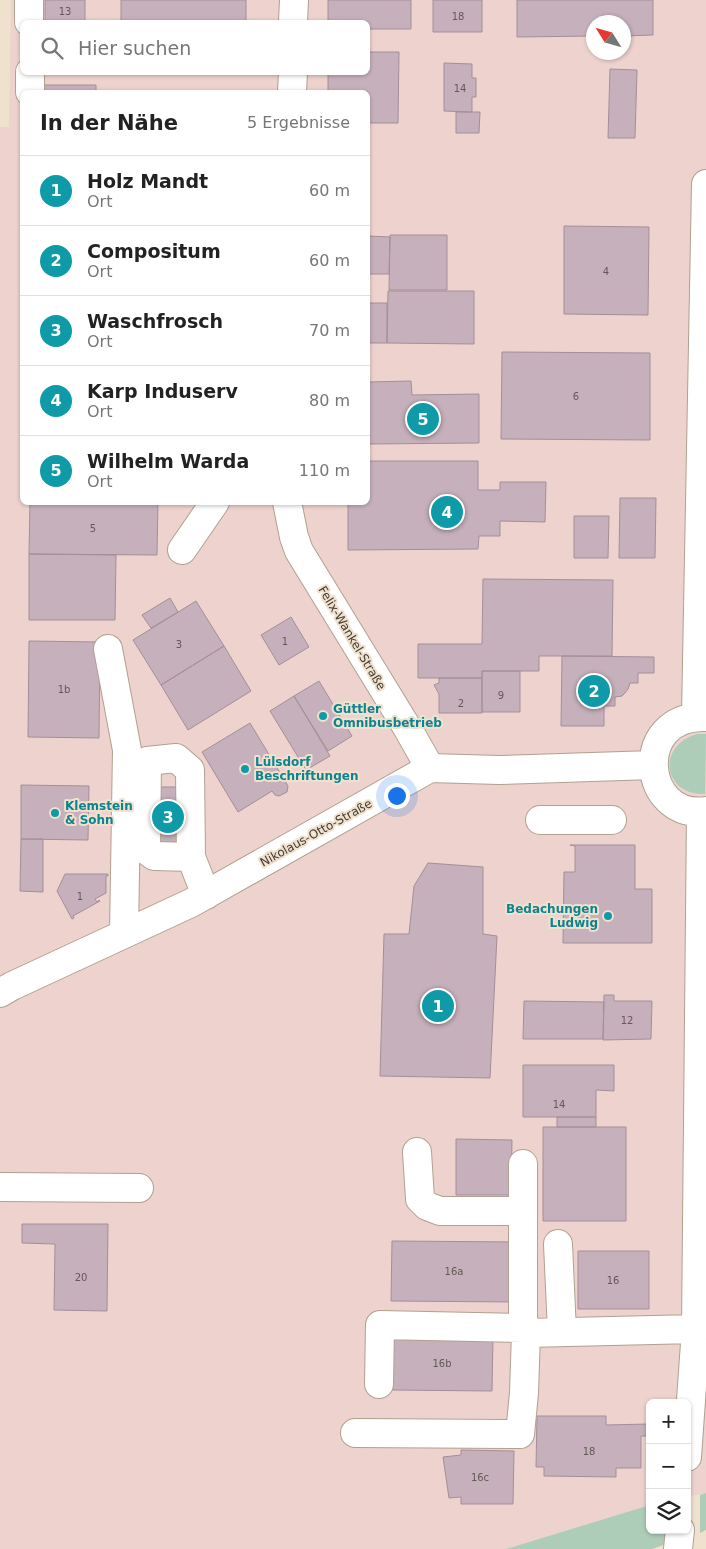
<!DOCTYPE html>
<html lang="de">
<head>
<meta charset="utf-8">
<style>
	:root { --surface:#fff; --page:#f2f2f2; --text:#222; --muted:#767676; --line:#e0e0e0; --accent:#7c3aed }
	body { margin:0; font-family:"DejaVu Sans",sans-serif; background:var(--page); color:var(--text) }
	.controls { position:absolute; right:15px; bottom:15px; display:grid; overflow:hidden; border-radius:8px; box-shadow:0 1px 4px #0004 }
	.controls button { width:45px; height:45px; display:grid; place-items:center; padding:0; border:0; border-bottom:1px solid var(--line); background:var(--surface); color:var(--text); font:25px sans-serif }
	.compass { position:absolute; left:586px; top:15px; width:45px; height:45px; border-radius:50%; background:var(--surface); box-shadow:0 1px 4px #0004; rotate:307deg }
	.you { position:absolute; left:396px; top:795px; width:18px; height:18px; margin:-12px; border:4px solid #fff; border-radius:50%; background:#1a73e8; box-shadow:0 0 0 8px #1a73e833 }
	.badge { display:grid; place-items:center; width:32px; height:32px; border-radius:50%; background:var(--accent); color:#fff; font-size:16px; font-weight:700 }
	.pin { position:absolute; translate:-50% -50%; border:2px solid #fff; box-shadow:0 1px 5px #0006 }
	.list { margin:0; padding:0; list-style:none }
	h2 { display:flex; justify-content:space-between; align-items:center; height:65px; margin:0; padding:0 20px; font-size:21px }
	h2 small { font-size:16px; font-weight:400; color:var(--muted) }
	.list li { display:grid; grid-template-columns:32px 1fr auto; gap:15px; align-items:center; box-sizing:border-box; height:70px; padding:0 20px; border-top:1px solid var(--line) }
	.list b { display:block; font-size:19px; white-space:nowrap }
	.list p { margin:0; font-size:16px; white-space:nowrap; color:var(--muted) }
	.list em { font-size:16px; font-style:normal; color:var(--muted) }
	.icon { flex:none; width:28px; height:28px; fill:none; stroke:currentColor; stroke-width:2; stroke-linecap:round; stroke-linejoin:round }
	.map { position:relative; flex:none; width:706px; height:1549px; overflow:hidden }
	.search { position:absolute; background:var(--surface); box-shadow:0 1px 4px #0004; left:20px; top:20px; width:350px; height:55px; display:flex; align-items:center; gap:12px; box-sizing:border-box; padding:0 18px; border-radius:8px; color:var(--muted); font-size:19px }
	.panel { position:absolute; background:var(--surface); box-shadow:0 1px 4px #0004; left:20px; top:90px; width:350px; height:415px; border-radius:8px }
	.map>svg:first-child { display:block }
	.commercial { fill:#edd2ce; fill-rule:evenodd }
	.green { fill:#adcdb9 }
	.building { fill:#c6b0bb; stroke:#a48e99 }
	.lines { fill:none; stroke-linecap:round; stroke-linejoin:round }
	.minor-casing { stroke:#b0a190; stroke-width:30 }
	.minor { stroke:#fff; stroke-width:28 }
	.culture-dot { fill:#0f9aa8; stroke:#f0e1ce; stroke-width:2 }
	.labels { text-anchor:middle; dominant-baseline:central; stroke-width:4; stroke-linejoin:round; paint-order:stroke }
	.number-label { font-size:10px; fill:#635956 }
	.street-label { font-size:12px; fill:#423c34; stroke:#f0e1ce }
	.culture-label { font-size:12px; font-weight:bold; fill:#0d838f; stroke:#f0e1ce; text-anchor:start }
</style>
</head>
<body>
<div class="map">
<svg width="706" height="1549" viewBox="0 0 706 1549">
	<rect width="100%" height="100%" fill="#f0e1ce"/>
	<!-- commercial -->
	<path class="commercial" d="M11 0H706V1493L687 1497V1403H650V1505L506 1549H0V127H9ZM22 22H368V72H22ZM594 22H624V52H594ZM22 92H368V502H22Z"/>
	<!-- green -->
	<path class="green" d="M697 734H706L705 794C663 795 656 746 697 734Z
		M706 1493V1530L700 1533V1495Z
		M650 1505V1530H665L666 1544 652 1549H506Z"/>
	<!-- building -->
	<path class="building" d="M45 0H85V22H45Z
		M121 0H246V22H121Z
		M328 0H411V29H368V22H328Z
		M433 0H482V32H433Z
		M517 0H653V35L624 36V22H594V36L517 37Z
		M368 52H399L398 123H368V92H328V72H368Z
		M444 63 472 64V78H476V97H472V112L444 111Z
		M610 69 637 70 635 138H608Z
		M44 85H96V92H44Z
		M456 112H480L479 133H456Z
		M564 226 649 227 648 315 564 314Z
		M390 235H447V290H389Z
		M368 236 390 237 389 274H368Z
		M388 291H474V344L387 343Z
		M368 303H387V343H368V347Z
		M502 352 650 353V440L501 439Z
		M411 381 412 395 479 394V443L368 444V382Z
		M368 461H478V490H500V482H546L545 522 500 521V536H479L478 549 348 550V502H368Z
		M620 498H656L655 558H619Z
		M30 502H158L157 555 29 554Z
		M574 516H609L608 558H574Z
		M29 554 116 555 115 620H29Z
		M483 579 613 580 612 656H539V671H482V678H418V644H482Z
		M170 598 178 612 151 628 142 615Z
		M196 601 224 646 161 685 133 640Z
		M291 617 309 647 279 665 261 635Z
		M29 641 100 642 99 738 28 737Z
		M224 646 251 691 188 730 161 685Z
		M562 656 654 657V673H638V683H630L628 689 625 693 622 696 615 697V706H604V726H561Z
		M482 671H520V712H482Z
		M439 678H482V713H439V694L434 685 439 683Z
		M319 681 352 736 328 751 294 696Z
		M294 696 330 756 306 770 270 711Z
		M250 723 288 786 287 792 279 796 275 795 272 791 238 812 202 752Z
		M21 785 89 786 88 840 21 839Z
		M156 787H181V848H156Z
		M21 839H43V892L20 891Z
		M570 845H635V889H652V943H563L564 872H575V846Z
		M428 863 483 867V934L497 936 490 1078 380 1076 384 934H409L414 886Z
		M65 874H108V876H106V893L95 899 97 902 99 900 100 901 73 916 74 918 72 919 57 891Z
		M604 995H614V1001H652L651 1039 603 1040Z
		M524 1001 604 1002 603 1039H523Z
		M523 1065H614V1091L596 1090V1117H523Z
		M557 1117H596V1127H557Z
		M543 1127H626V1221H543Z
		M456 1139 512 1140 511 1195H456Z
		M22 1224H108L107 1311 54 1310 55 1244 22 1243Z
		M392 1241 517 1242V1302L391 1301Z
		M578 1251H649V1309H578Z
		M392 1335 493 1336 492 1391 392 1390Z
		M537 1416H606V1425L648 1424V1436H641V1468H616V1477L544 1476V1467H536Z
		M461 1450 514 1451 513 1504H461V1497L449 1498 443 1457 461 1455Z"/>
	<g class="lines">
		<defs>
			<path id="minor" d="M29 0V22
				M293 22 294 0
				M30 72V92
				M292 92 293 72
				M287 502 294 537 299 551 408 729 430 768
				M182 550 215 502
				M108 649 127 750 124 934
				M696 716 706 184
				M706 717C632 714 641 820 706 811
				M540 820H612
				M191 857 154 856 146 850 147 761 176 758 190 770 191 857 206 895
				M0 993 12 986 191 903 430 768 499 770 653 765
				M417 1152 420 1199 427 1206 440 1211H523
				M523 1164V1318L526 1333
				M0 1187 139 1188
				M558 1244 562 1332
				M379 1384 380 1325 525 1328
				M355 1433 520 1434 524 1393 526 1333 696 1329
				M687 1457 696 1329 701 812
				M678 1549 680 1530"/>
		</defs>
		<!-- minor casing -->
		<use href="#minor" class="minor-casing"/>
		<!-- minor -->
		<use href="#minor" class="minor"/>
	</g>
	<!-- markers -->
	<g class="culture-dot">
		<circle cx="323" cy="716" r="5"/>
		<circle cx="245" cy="769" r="5"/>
		<circle cx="55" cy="813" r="5"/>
		<circle cx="608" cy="916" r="5"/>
	</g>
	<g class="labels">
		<!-- number labels -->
		<g class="number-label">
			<text x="65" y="11">13</text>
			<text x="458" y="16">18</text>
			<text x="460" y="88">14</text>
			<text x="606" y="271">4</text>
			<text x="576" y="396">6</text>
			<text x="93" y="528">5</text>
			<text x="285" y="641">1</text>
			<text x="179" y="644">3</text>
			<text x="64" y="689">1b</text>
			<text x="501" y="695">9</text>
			<text x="461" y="703">2</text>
			<text x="80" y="896">1</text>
			<text x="627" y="1020">12</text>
			<text x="559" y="1104">14</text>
			<text x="454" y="1271">16a</text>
			<text x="81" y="1277">20</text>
			<text x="613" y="1280">16</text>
			<text x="442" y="1363">16b</text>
			<text x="589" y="1451">18</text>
			<text x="480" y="1477">16c</text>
		</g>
		<!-- street labels -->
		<g class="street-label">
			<text transform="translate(352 638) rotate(59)">Felix-Wankel-Straße</text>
			<text transform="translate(316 833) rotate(-29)">Nikolaus-Otto-Straße</text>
		</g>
		<!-- culture labels -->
		<g class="culture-label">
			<text x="333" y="709">Güttler<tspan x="333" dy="14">Omnibusbetrieb</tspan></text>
			<text x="255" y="762">Lülsdorf<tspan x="255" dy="14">Beschriftungen</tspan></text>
			<text x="65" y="806">Klemstein<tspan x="65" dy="14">&amp; Sohn</tspan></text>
			<text x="598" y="909" text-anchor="end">Bedachungen<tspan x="598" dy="14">Ludwig</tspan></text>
		</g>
	</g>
</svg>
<div class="controls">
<button>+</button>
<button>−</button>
<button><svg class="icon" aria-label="layers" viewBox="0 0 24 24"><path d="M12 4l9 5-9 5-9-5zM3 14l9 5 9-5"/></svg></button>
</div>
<svg class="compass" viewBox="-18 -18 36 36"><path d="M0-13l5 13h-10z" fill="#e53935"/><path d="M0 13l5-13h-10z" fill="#767676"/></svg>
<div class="you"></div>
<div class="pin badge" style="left:438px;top:1006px;background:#0f9aa8">1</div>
<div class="pin badge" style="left:594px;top:691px;background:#0f9aa8">2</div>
<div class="pin badge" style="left:168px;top:817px;background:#0f9aa8">3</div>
<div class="pin badge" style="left:447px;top:512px;background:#0f9aa8">4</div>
<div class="pin badge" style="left:423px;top:419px;background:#0f9aa8">5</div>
<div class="search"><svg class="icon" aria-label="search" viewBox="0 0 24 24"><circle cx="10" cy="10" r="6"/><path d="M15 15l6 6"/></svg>Hier suchen</div>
<section class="panel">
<h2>In der Nähe<small>5 Ergebnisse</small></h2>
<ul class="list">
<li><span class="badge" style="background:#0f9aa8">1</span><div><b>Holz Mandt</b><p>Ort</p></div><em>60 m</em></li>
<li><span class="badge" style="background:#0f9aa8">2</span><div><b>Compositum</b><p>Ort</p></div><em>60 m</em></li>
<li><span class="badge" style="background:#0f9aa8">3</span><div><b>Waschfrosch</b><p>Ort</p></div><em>70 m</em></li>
<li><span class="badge" style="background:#0f9aa8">4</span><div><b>Karp Induserv</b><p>Ort</p></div><em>80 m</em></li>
<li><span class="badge" style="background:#0f9aa8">5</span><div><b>Wilhelm Warda</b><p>Ort</p></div><em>110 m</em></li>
</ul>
</section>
</div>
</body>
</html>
